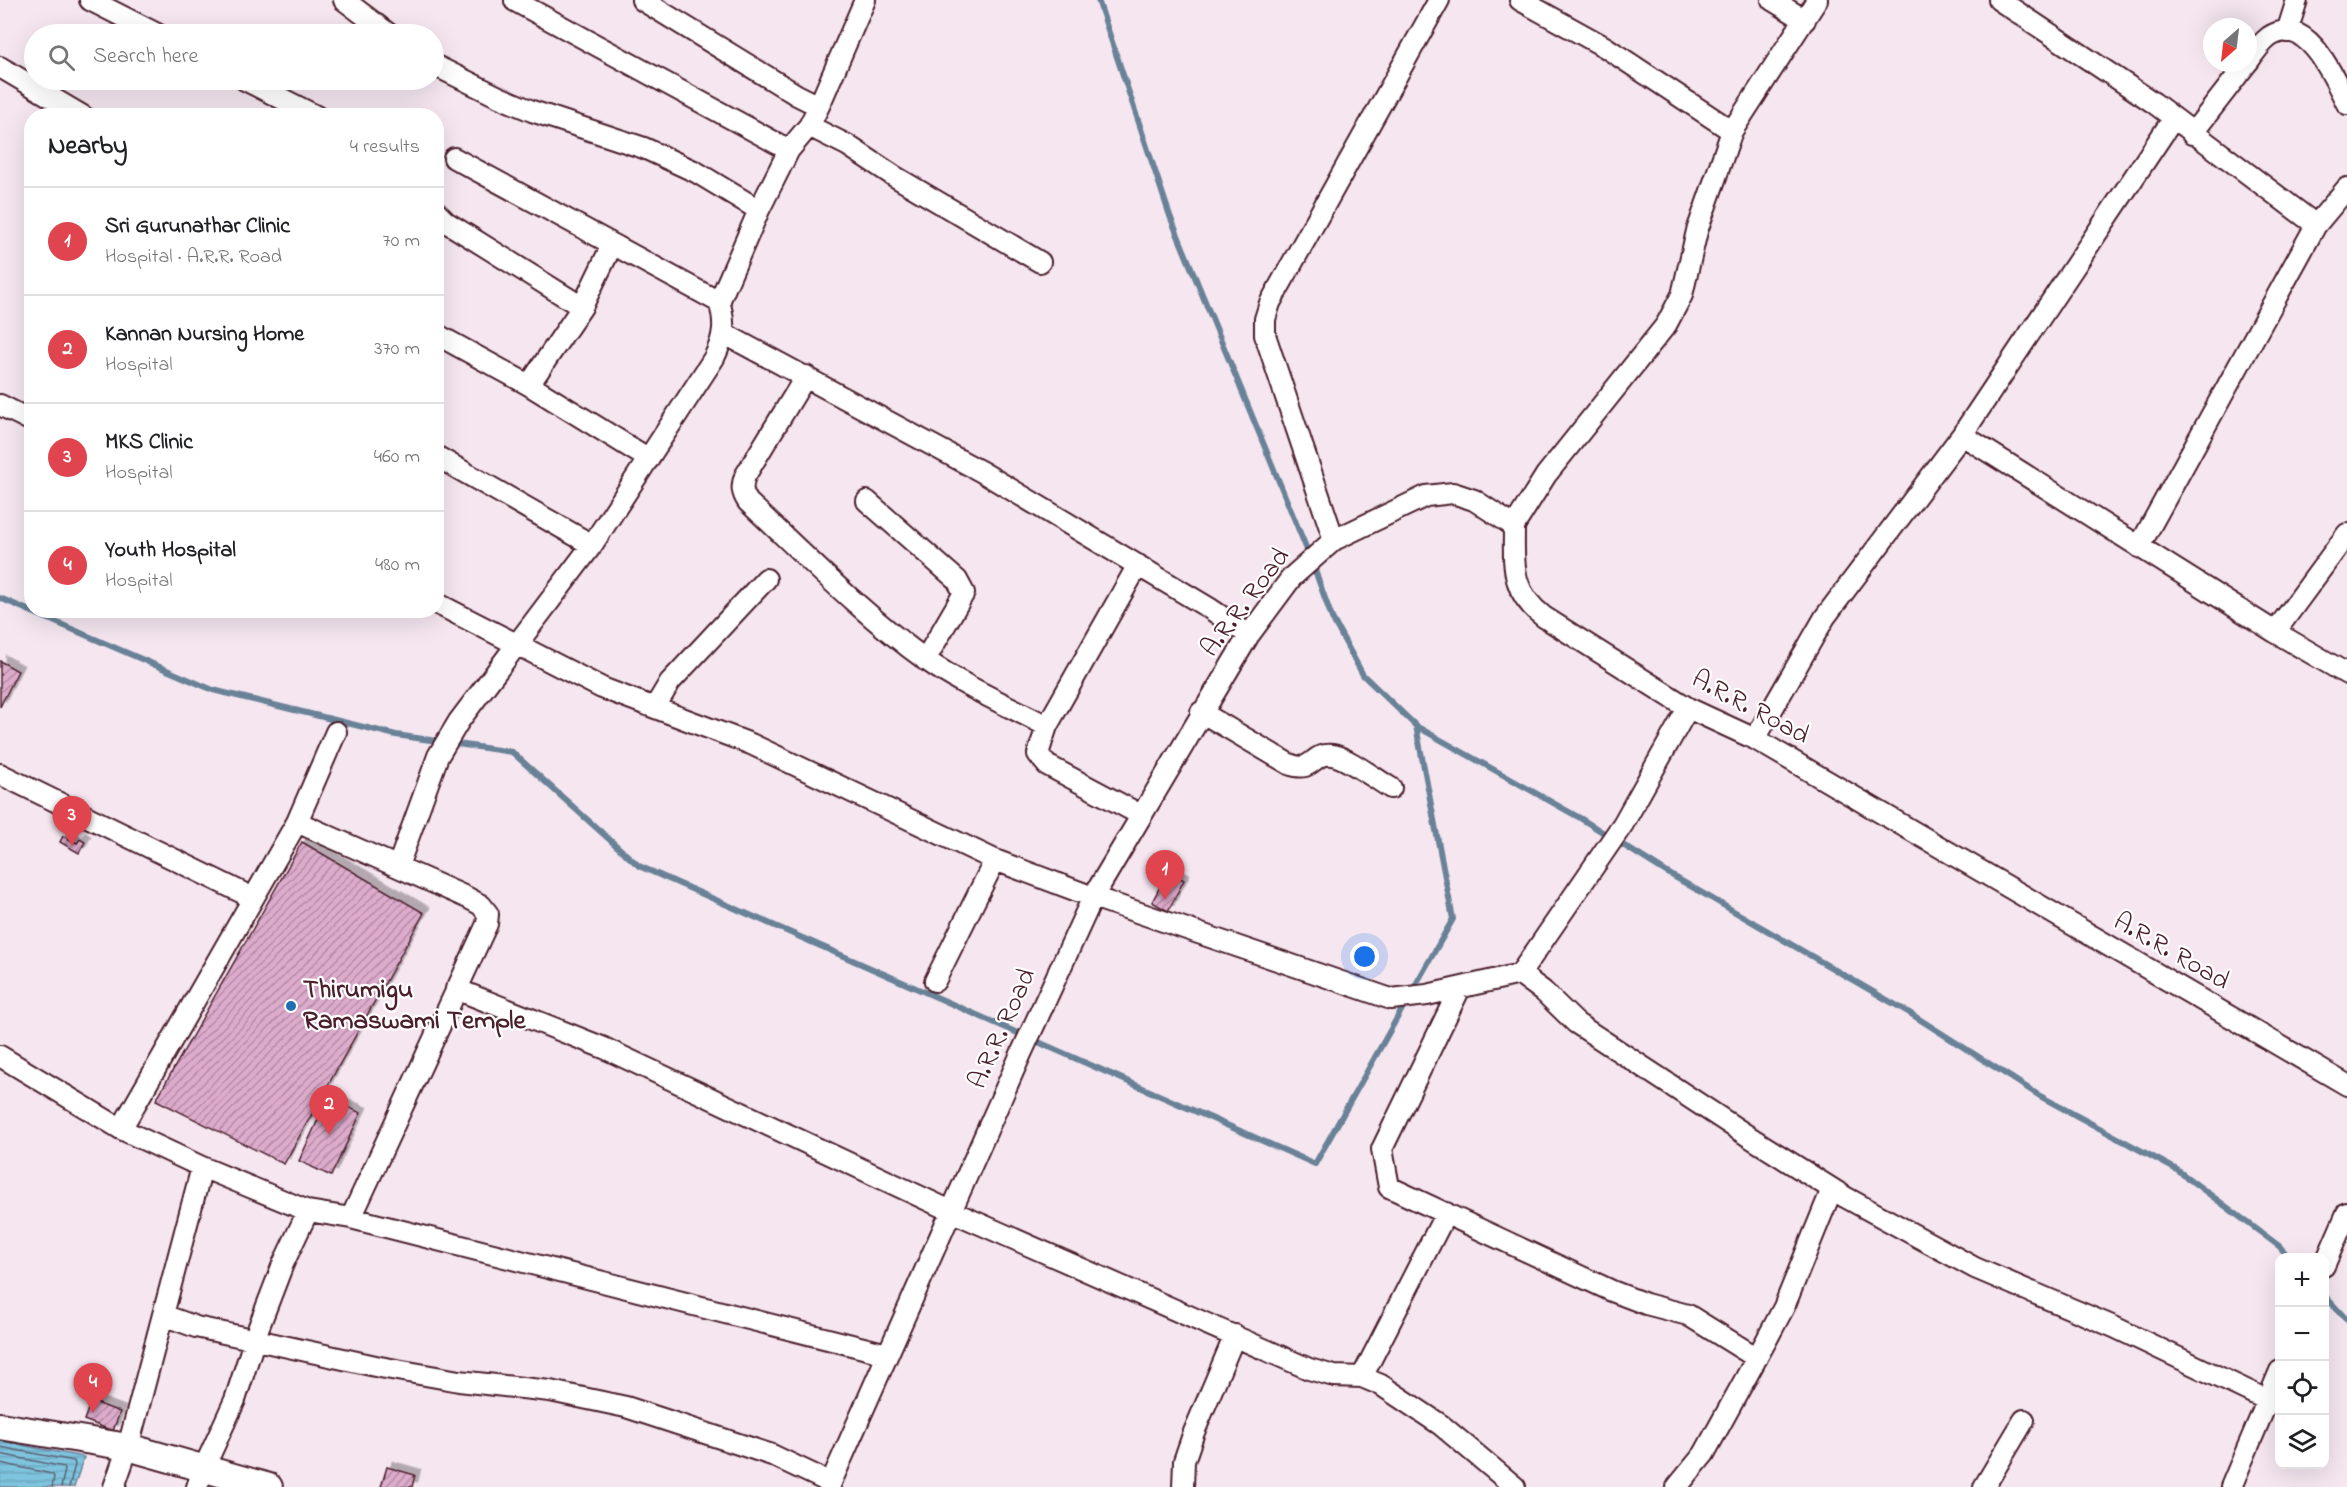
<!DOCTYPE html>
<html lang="en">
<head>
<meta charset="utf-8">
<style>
	:root { --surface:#fff; --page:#f6f6f6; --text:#202124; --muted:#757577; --line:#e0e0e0; --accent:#1f6fb2 }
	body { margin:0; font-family:"Indie Flower",sans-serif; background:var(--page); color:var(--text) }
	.controls { position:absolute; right:18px; bottom:18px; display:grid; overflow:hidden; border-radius:12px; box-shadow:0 6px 24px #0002 }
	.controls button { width:54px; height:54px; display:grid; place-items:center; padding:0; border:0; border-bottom:2px solid var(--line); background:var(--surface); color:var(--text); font:30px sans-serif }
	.compass { position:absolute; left:2203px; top:18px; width:54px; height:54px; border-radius:50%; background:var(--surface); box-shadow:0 6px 24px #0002; rotate:208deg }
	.you { position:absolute; left:1365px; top:957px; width:21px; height:21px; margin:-15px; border:4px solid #fff; border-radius:50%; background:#1a73e8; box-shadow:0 0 0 9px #1a73e833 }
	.badge { display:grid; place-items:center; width:39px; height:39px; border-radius:50%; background:var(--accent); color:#fff; font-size:20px; font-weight:700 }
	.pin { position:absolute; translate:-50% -50px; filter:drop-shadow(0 2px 3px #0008) }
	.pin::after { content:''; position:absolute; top:32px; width:21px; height:18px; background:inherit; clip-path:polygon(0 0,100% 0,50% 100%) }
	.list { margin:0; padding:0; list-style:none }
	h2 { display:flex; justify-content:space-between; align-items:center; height:78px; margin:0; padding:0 24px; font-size:26px }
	h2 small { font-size:20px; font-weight:400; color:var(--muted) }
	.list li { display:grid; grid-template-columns:39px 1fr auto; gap:18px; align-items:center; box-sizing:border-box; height:108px; padding:0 24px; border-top:2px solid var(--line) }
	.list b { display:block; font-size:22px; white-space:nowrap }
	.list p { margin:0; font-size:20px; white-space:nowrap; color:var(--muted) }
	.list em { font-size:20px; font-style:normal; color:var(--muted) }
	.icon { flex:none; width:33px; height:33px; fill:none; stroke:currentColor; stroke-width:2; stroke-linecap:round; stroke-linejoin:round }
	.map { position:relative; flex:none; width:2347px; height:1487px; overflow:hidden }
	.search { position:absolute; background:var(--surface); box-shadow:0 6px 24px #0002; left:24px; top:24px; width:420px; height:66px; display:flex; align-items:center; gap:15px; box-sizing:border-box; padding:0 21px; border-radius:33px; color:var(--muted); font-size:22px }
	.panel { position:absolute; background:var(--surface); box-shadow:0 6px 24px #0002; left:24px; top:108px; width:420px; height:510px; border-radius:24px }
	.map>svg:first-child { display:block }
	.water { fill:url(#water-rules); stroke:#698297; stroke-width:1.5 }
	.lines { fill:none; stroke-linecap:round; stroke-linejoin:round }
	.shore { stroke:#5f6173; stroke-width:1.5 }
	.stream { stroke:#698297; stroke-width:6 }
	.building { fill:url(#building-hatch); stroke:#4a1f2b; stroke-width:1.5; filter:url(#shadow) }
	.minor-casing { stroke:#4a1f2b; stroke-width:24 }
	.major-casing { stroke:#4a1f2b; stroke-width:30 }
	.minor { stroke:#fff; stroke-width:20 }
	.major { stroke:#fff; stroke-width:26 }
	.poi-dot { fill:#1f6fb2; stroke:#fff; stroke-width:2 }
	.labels { text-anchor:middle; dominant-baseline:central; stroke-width:4.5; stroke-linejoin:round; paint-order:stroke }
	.street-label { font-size:27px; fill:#4a1f2b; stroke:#fff }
	.poi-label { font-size:27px; font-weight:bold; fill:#4a1f2b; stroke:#fff; text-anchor:start }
</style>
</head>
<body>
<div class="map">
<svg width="2347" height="1487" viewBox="0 0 2347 1487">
	<defs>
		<pattern id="water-rules" width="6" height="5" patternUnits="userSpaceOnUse" patternTransform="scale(1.5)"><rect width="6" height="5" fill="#7ec4df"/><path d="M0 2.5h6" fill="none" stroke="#6ea8c0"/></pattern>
		<pattern id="building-hatch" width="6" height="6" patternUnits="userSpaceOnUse" patternTransform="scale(1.5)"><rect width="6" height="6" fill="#ddaccc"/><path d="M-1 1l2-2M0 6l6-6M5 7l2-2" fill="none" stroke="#b58ba6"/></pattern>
		<filter id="shadow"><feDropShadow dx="5.5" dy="-5.5" stdDeviation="0" flood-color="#0004"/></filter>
	</defs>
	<rect width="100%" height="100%" fill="#f5e6f0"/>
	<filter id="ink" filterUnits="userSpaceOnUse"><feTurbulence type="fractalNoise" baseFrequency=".0167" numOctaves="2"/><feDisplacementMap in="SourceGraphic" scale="12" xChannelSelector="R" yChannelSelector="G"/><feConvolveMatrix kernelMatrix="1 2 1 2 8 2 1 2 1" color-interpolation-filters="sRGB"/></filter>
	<g filter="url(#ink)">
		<!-- water -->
		<path class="water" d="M0 1441 84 1457 74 1487H0Z"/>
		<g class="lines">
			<!-- shore -->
			<path class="shore" d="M0 1447 74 1461 75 1465 69 1487
				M0 1454 64 1467 65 1470 61 1487
				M0 1463 52 1474 54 1477 52 1487"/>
			<!-- stream -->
			<path class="stream" d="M1098 0 1170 216 1312 562 1332 618 1363 675 1416 726 1580 818 1666 872 1908 1012 2040 1096 2177 1170 2279 1246 2290 1258
				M0 598 213 690 396 735 512 752 639 866 1315 1164 1406 1002
				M1411 993 1453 919 1416 726
				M2324 1295 2347 1320"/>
		</g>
		<!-- building -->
		<path class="building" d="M0 661 18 671 0 707Z
			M63 836 77 843 80 839 85 842 79 853 60 842Z
			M302 842 424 913 284 1164 156 1100Z
			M1168 871 1184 880 1168 911 1152 902Z
			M328 1098 361 1113 331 1176 299 1161Z
			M91 1401 120 1412 113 1431 84 1420Z
			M387 1467 415 1475 412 1487H381Z"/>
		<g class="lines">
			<defs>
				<path id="minor" d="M90 0 157 34
					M344 0 389 34
					M642 0 797 95 819 106
					M1520 0 1605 47 1732 131
					M1772 0 1805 20
					M1999 0 2154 103 2316 225 2139 547
					M515 1 789 150
					M2287 32 2297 0
					M2248 62C2254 53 2261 43 2269 37 2307 11 2335 80 2347 104
					M434 65 499 97 532 111 644 148 696 172 759 210
					M0 67 83 116
					M245 80 316 116
					M809 126 847 145 894 176 1040 262
					M2192 134 2247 63
					M454 158 719 302
					M436 212 446 222 582 307
					M2316 225 2347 188
					M723 333 982 472 1209 608 1249 635
					M436 334 529 385 649 459
					M806 376 745 476C741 487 742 493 748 502 806 556 862 614 926 660 963 686 1007 705 1047 726
					M529 385 582 307 612 245
					M0 405 32 421
					M1962 435 2275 632 2347 674
					M436 456 592 545
					M867 501 957 580 964 593 925 660
					M1514 526 1546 475 1666 325 1682 295 1697 231 1732 131 1817 0
					M1334 540 1265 335V319L1270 303 1439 0
					M1138 565 1047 726 1038 754 1047 765 1141 815
					M436 603 602 688 751 744 995 860 1093 897 1391 999 1427 995 1520 974 1543 991 1576 1023 1748 1136 1845 1197 1975 1268 2114 1327 2267 1400
					M2275 632 2347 534
					M655 707 670 682 766 579
					M1201 712 1289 764C1314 774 1311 752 1332 755 1347 757 1377 780 1391 788
					M1755 739 1825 617 1962 435 2173 119
					M0 774 253 898
					M297 822 336 732
					M398 866 438 756 459 721 592 545 714 358C724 338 726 322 719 302L759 210 789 150 809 126 819 106 865 0
					M1520 974 1623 824 1688 708
					M935 981 995 860
					M1460 988 1382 1149 1389 1187 1612 1291 1646 1304 1688 1315 1757 1358
					M456 989 604 1048 953 1212 1309 1369 1334 1376 1362 1377 1381 1385 1441 1425 1515 1487
					M0 1056 121 1129 202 1167 308 1211 351 1218 887 1354
					M121 1129 297 822 468 898 481 905 488 914 487 924 351 1218
					M2324 1266 2347 1213
					M163 1315 196 1327 380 1367 459 1381 550 1391 626 1407 772 1455 831 1483
					M1362 1377 1446 1213
					M114 1487 128 1447 202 1167
					M197 1487 203 1470 235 1400 258 1329 283 1264 308 1211
					M829 1487 1020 1056 1093 897 1249 635 1292 577 1334 540 1426 496 1453 493 1474 500 1514 526C1514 565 1510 591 1544 617L1688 708 1755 739 2347 1085
					M1183 1487 1184 1461 1194 1432 1235 1335
					M1677 1487 1704 1454 1766 1341 1784 1307 1832 1189
					M1984 1487 2024 1420
					M2231 1487 2280 1371"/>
				<path id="major" d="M0 1426 128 1447 269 1487"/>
			</defs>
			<!-- minor casing -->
			<use href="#minor" class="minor-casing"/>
			<!-- major casing -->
			<use href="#major" class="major-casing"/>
			<!-- minor -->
			<use href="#minor" class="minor"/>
			<!-- major -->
			<use href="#major" class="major"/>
		</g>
	</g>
	<!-- markers -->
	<circle class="poi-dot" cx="291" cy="1006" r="6"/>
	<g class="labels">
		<!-- street labels -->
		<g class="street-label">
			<text transform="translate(1246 603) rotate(-53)">A.R.R. Road</text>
			<text transform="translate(1750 708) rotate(28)">A.R.R. Road</text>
			<text transform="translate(2171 952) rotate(30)">A.R.R. Road</text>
			<text transform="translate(1003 1029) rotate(-66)">A.R.R. Road</text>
		</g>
		<!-- poi labels -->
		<g class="poi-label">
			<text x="303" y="990">Thirumigu<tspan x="303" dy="31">Ramaswami Temple</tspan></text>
		</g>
	</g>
</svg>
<div class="controls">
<button>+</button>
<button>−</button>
<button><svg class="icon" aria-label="locate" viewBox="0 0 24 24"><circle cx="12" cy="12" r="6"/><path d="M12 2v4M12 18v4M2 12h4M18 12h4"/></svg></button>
<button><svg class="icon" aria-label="layers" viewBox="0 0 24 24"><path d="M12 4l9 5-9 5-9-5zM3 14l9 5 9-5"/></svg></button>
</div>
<svg class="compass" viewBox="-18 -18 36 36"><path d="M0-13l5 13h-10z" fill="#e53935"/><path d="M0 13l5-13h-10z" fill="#757577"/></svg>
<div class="you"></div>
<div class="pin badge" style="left:1165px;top:900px;background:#e0444e">1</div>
<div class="pin badge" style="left:329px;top:1135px;background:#e0444e">2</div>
<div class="pin badge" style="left:72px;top:846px;background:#e0444e">3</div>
<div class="pin badge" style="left:93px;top:1413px;background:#e0444e">4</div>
<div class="search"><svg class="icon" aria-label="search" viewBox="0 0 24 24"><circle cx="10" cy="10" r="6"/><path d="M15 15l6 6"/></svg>Search here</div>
<section class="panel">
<h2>Nearby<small>4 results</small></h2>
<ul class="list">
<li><span class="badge" style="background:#e0444e">1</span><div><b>Sri Gurunathar Clinic</b><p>Hospital · A.R.R. Road</p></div><em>70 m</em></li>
<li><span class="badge" style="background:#e0444e">2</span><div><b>Kannan Nursing Home</b><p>Hospital</p></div><em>370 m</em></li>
<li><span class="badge" style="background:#e0444e">3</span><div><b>MKS Clinic</b><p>Hospital</p></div><em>460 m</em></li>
<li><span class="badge" style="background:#e0444e">4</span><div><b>Youth Hospital</b><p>Hospital</p></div><em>480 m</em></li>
</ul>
</section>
</div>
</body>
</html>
